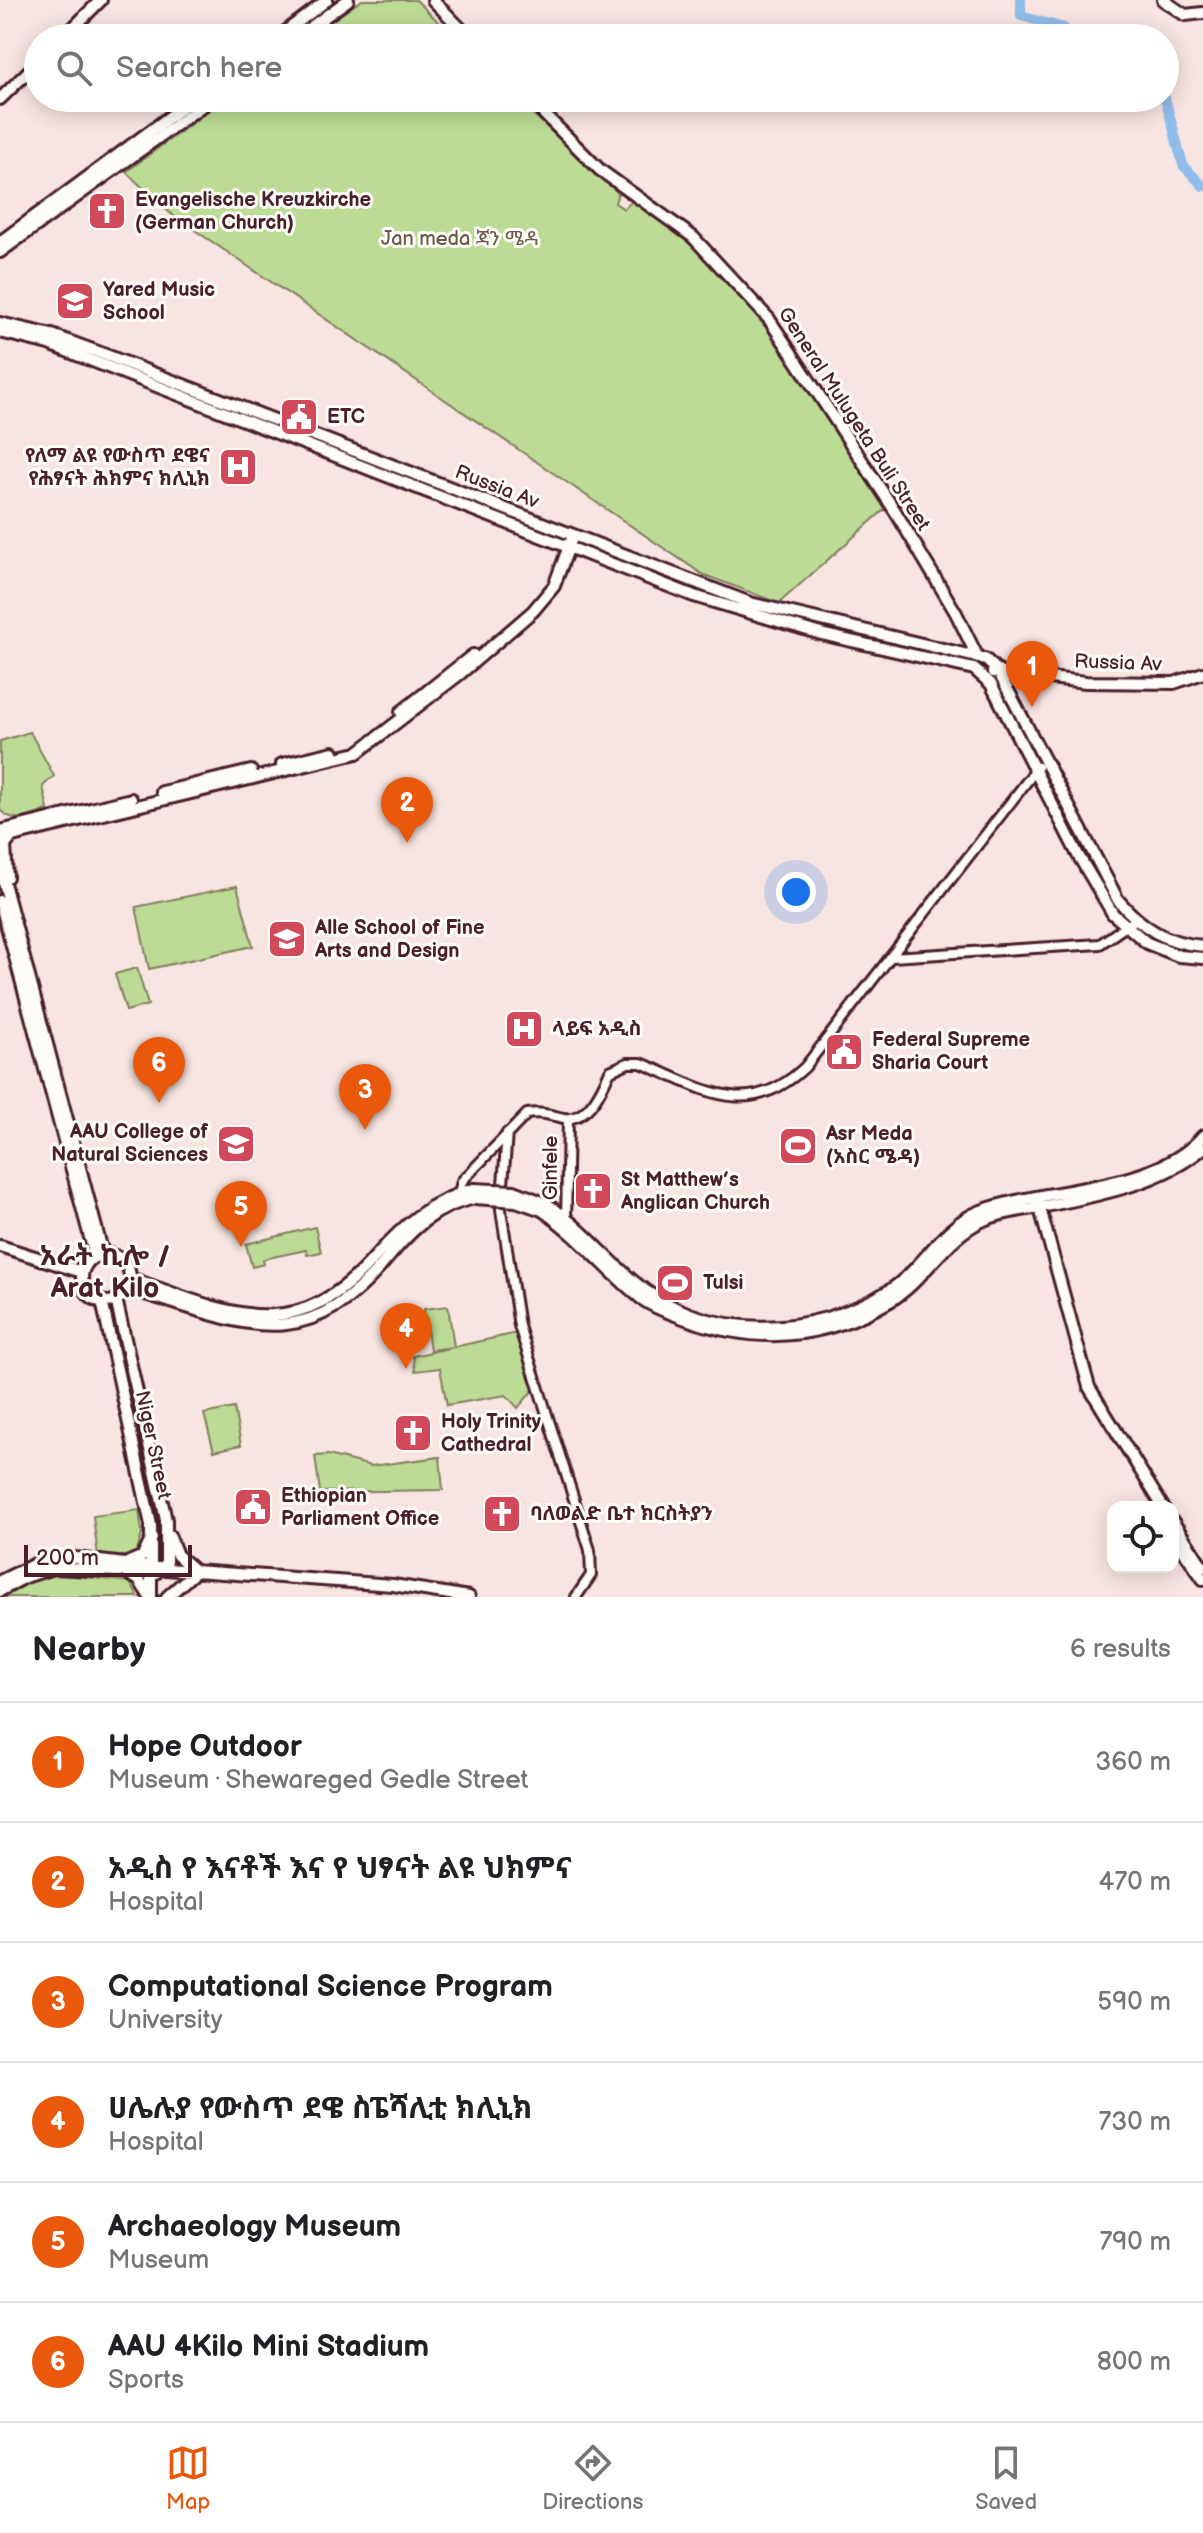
<!DOCTYPE html>
<html lang="en">
<head>
<meta charset="utf-8">
<style>
	:root { --surface:#fff; --page:#f6f6f6; --text:#202124; --muted:#757577; --line:#e0e0e0; --accent:#ea580c }
	body { margin:0; font-family:"Balsamiq Sans","Noto Sans Ethiopic",sans-serif; background:var(--page); color:var(--text) }
	.controls { position:absolute; right:24px; bottom:24px; display:grid; overflow:hidden; border-radius:16px; box-shadow:0 4px 20px #0003 }
	.controls button { width:72px; height:72px; display:grid; place-items:center; padding:0; border:0; border-bottom:2px solid var(--line); background:var(--surface); color:var(--text); font:40px sans-serif }
	.scale { position:absolute; left:24px; bottom:20px; width:168px; box-sizing:border-box; padding-left:8px; border:4px solid #4a1f2b; border-top:0; font-size:22px; line-height:28px; white-space:nowrap; color:#4a1f2b; -webkit-text-stroke:6px #fdfcf7; paint-order:stroke }
	.you { position:absolute; left:796px; top:892px; width:28px; height:28px; margin:-20px; border:6px solid #fff; border-radius:50%; background:#1a73e8; box-shadow:0 0 0 12px #1a73e833 }
	.badge { display:grid; place-items:center; width:52px; height:52px; border-radius:50%; background:var(--accent); color:#fff; font-size:26px; font-weight:700 }
	.pin { position:absolute; translate:-50% -66px; filter:drop-shadow(0 2px 4px #0008) }
	.pin::after { content:''; position:absolute; top:42px; width:28px; height:24px; background:inherit; clip-path:polygon(0 0,100% 0,50% 100%) }
	.list { margin:0; padding:0; list-style:none }
	h2 { display:flex; justify-content:space-between; align-items:center; height:104px; margin:0; padding:0 32px; font-size:34px }
	h2 small { font-size:26px; font-weight:400; color:var(--muted) }
	.list li { display:grid; grid-template-columns:52px 1fr auto; gap:24px; align-items:center; box-sizing:border-box; height:120px; padding:0 32px; border-top:2px solid var(--line) }
	.list b { display:block; font-size:30px; white-space:nowrap }
	.list p { margin:0; font-size:26px; white-space:nowrap; color:var(--muted) }
	.list em { font-size:26px; font-style:normal; color:var(--muted) }
	.icon { flex:none; width:44px; height:44px; fill:none; stroke:currentColor; stroke-width:2; stroke-linecap:round; stroke-linejoin:round }
	.map { position:relative; flex:none; width:1203px; height:1597px; overflow:hidden }
	.search { position:absolute; background:var(--surface); box-shadow:0 4px 20px #0003; left:24px; right:24px; top:24px; height:88px; display:flex; align-items:center; gap:20px; box-sizing:border-box; padding:0 28px; border-radius:44px; color:var(--muted); font-size:30px }
	.sheet { height:824px; background:var(--surface) }
	nav { display:flex; justify-content:space-around; align-items:center; box-sizing:border-box; height:112px; border-top:2px solid var(--line); background:var(--surface); font-size:22px; color:var(--muted) }
	nav a { display:grid; justify-items:center; gap:4px }
	nav .on { color:var(--accent) }
	.map>svg:first-child { display:block }
	.green { fill:#bcdc95; stroke:#837e60; stroke-width:2 }
	.lines { fill:none; stroke-linecap:round; stroke-linejoin:round }
	.river { stroke:#90bdea; stroke-width:10 }
	.minor-casing { stroke:#4a1f2b; stroke-width:14 }
	.major-casing { stroke:#4a1f2b; stroke-width:16 }
	.minor { stroke:#fdfcf7; stroke-width:8 }
	.major { stroke:#fdfcf7; stroke-width:10 }
	.major-bridge-casing { stroke:#4a1f2b; stroke-width:16; stroke-linecap:butt }
	.major-bridge { stroke:#fdfcf7; stroke-width:10 }
	.labels { text-anchor:middle; dominant-baseline:central; stroke-width:6; stroke-linejoin:round; paint-order:stroke }
	.poi-label { font-size:20px; font-weight:bold; fill:#4a1f2b; stroke:#fdfcf7; text-anchor:start }
	.park-label { font-size:20px; fill:#6c584b; stroke:#fdfcf7 }
	.street-label { font-size:20px; fill:#4a1f2b; stroke:#fdfcf7 }
	.district-label { font-size:28px; font-weight:bold; fill:#4a1f2b; stroke:#fdfcf7 }
</style>
</head>
<body>
<div class="map">
<svg width="1203" height="1597" viewBox="0 0 1203 1597">
	<rect width="100%" height="100%" fill="#f8e5e1"/>
	<filter id="ink" filterUnits="userSpaceOnUse"><feTurbulence type="fractalNoise" baseFrequency=".0125" numOctaves="2"/><feDisplacementMap in="SourceGraphic" scale="16" xChannelSelector="R" yChannelSelector="G"/><feConvolveMatrix kernelMatrix="1 2 1 2 8 2 1 2 1" color-interpolation-filters="sRGB"/></filter>
	<g filter="url(#ink)">
		<!-- green -->
		<path class="green" d="M362 0H416L455 38H307Z
			M226 98H516L618 193 615 203 624 209 633 200C746 274 815 397 885 509L779 603 702 574 171 214 126 172Z
			M30 732 54 776 43 786 48 810C29 816 15 825 0 810V741Z
			M237 886 253 946 149 969 136 907Z
			M137 968 148 1005 126 1011 115 974Z
			M315 1227 321 1252 307 1255 306 1250 263 1259 264 1264 252 1267 246 1244Z
			M448 1306 454 1347 430 1350 424 1309Z
			M517 1333 534 1389 518 1408 506 1395 447 1405 440 1368 415 1371 413 1356Z
			M234 1408 241 1445 214 1451 204 1414Z
			M328 1455 371 1466 440 1457 443 1490 320 1492 315 1456Z
			M139 1510 142 1534 137 1551 127 1556H98L93 1516Z
			M58 1574 130 1582 138 1597H5L27 1584Z"/>
		<g class="lines">
			<!-- river -->
			<path class="river" d="M1021 0V16L1064 28 1070 38
				M1165 98 1183 165 1203 186"/>
			<defs>
				<path id="minor" d="M892 957 1100 944 1135 920
					M507 1133 501 1210 519 1326 590 1550 591 1575 576 1597
					M459 1193 462 1181 527 1114C542 1112 550 1115 564 1118 588 1122 603 1087 610 1071L628 1063H641C702 1088 747 1122 805 1067L1038 767
					M566 1222 568 1119"/>
				<path id="major" d="M433 0 470 38
					M1163 0 1185 15 1203 13
					M63 38 101 0
					M277 38 327 0
					M296 38 348 0
					M528 98 600 170 693 237 769 319 895 511 956 613 978 658
					M0 99 38 62
					M0 242 195 98
					M0 252 213 98
					M0 323 52 335 98 352 750 603 985 659 998 671 1118 900C1142 928 1166 943 1203 946
					M0 332 49 344 694 596 821 634 974 669 991 684 1078 855 1113 914 1147 943 1179 956 1203 958
					M993 672 1086 682 1174 683 1203 673
					M401 712 473 655
					M282 764 333 752
					M162 792 251 771
					M0 831 131 799
					M0 839 357 753 461 673 533 611 554 586 571 541
					M0 868 103 1254
					M7 877 5 846 12 836
					M0 901 95 1256
					M1038 1201 1089 1387 1163 1507
					M547 1204C579 1226 604 1256 633 1281 706 1342 812 1339 890 1290 924 1268 941 1226 981 1211 1044 1187 1156 1192 1203 1136
					M542 1210C579 1235 607 1271 642 1299 655 1309 671 1313 686 1319 758 1345 823 1340 890 1301 927 1279 944 1236 986 1219 1006 1211 1030 1209 1051 1205 1101 1195 1164 1182 1203 1148
					M0 1246 82 1272
					M82 1278a24 24 0 1 1 48 0a24 24 0 1 1-48 0Z
					M130 1278C229 1313 294 1349 375 1257 405 1224 430 1201 474 1189
					M127 1289C235 1318 300 1365 387 1259 412 1229 435 1206 475 1198
					M116 1299 166 1520V1569
					M102 1301 151 1525V1597
					M1173 1522 1203 1567
					M169 1535 177 1555 194 1570
					M1173 1535 1203 1579
					M129 1562 143 1556 152 1538
					M127 1573 139 1580 150 1597
					M0 1581 39 1562 75 1558 166 1569 393 1585 469 1597
					M0 1591 25 1577 53 1568 156 1573
					M167 1597 196 1571"/>
			</defs>
			<!-- minor casing -->
			<use href="#minor" class="minor-casing"/>
			<!-- major casing -->
			<use href="#major" class="major-casing"/>
			<!-- minor -->
			<use href="#minor" class="minor"/>
			<!-- major -->
			<use href="#major" class="major"/>
			<defs>
				<path id="major-bridge" d="M474 1189 514 1191 547 1204
					M475 1198 516 1201 542 1210"/>
			</defs>
			<!-- major-bridge casing -->
			<use href="#major-bridge" class="major-bridge-casing"/>
			<!-- major-bridge -->
			<use href="#major-bridge" class="major-bridge"/>
		</g>
	</g>
	<!-- icons -->
	<defs>
		<symbol id="church-square" viewBox="-11 -11 22 22"><rect x="-9" y="-9" width="18" height="18" rx="4" fill="#d1495b" stroke="#fdfcf7"/><path d="M-1.2-6h2.4v3.5h3.3v2.4h-3.3V6h-2.4V-.1h-3.3v-2.4h3.3Z" fill="#fff"/></symbol>
		<symbol id="university-square" viewBox="-11 -11 22 22"><rect x="-9" y="-9" width="18" height="18" rx="4" fill="#d1495b" stroke="#fdfcf7"/><path d="M0-5L7-2L0 1L-7-2ZM-4 1L0 2.5L4 1V4Q0 6-4 4Z" fill="#fff"/></symbol>
		<symbol id="civic-square" viewBox="-11 -11 22 22"><rect x="-9" y="-9" width="18" height="18" rx="4" fill="#d1495b" stroke="#fdfcf7"/><path d="M-.6-6.5H3V-4.5H.6V-3L4-1V1h2V6H-6V1h2V-1L-.6-3ZM-1.2 2.5V6h2.4V2.5Z" fill="#fff"/></symbol>
		<symbol id="hospital-square" viewBox="-11 -11 22 22"><rect x="-9" y="-9" width="18" height="18" rx="4" fill="#d1495b" stroke="#fdfcf7"/><path d="M-5-5h3v3.5h4V-5h3V5h-3V1.5h-4V5h-3Z" fill="#fff"/></symbol>
		<symbol id="stadium-square" viewBox="-11 -11 22 22"><rect x="-9" y="-9" width="18" height="18" rx="4" fill="#d1495b" stroke="#fdfcf7"/><path d="M0-5a6.5 5 0 1 0 0 10a6.5 5 0 1 0 0-10ZM-3.5-1.8h7v3.6h-7Z" fill="#fff"/></symbol>
	</defs>
	<g fill-rule="evenodd">
		<use href="#church-square" x="85" y="189" width="44" height="44"/>
		<use href="#university-square" x="53" y="279" width="44" height="44"/>
		<use href="#civic-square" x="277" y="395" width="44" height="44"/>
		<use href="#hospital-square" x="216" y="445" width="44" height="44"/>
		<use href="#university-square" x="265" y="917" width="44" height="44"/>
		<use href="#hospital-square" x="502" y="1007" width="44" height="44"/>
		<use href="#civic-square" x="822" y="1030" width="44" height="44"/>
		<use href="#university-square" x="214" y="1122" width="44" height="44"/>
		<use href="#stadium-square" x="776" y="1124" width="44" height="44"/>
		<use href="#church-square" x="571" y="1169" width="44" height="44"/>
		<use href="#stadium-square" x="653" y="1261" width="44" height="44"/>
		<use href="#church-square" x="391" y="1411" width="44" height="44"/>
		<use href="#civic-square" x="231" y="1485" width="44" height="44"/>
		<use href="#church-square" x="480" y="1492" width="44" height="44"/>
	</g>
	<g class="labels">
		<!-- poi labels -->
		<g class="poi-label">
			<text x="135" y="200">Evangelische Kreuzkirche<tspan x="135" dy="23">(German Church)</tspan></text>
			<text x="103" y="290">Yared Music<tspan x="103" dy="23">School</tspan></text>
			<text x="327" y="417">ETC</text>
			<text x="210" y="456" text-anchor="end">የለማ ልዩ የውስጥ ደዌና<tspan x="210" dy="23">የሕፃናት ሕክምና ክሊኒክ</tspan></text>
			<text x="315" y="928">Alle School of Fine<tspan x="315" dy="23">Arts and Design</tspan></text>
			<text x="552" y="1029">ላይፍ አዲስ</text>
			<text x="872" y="1040">Federal Supreme<tspan x="872" dy="23">Sharia Court</tspan></text>
			<text x="208" y="1132" text-anchor="end">AAU College of<tspan x="208" dy="23">Natural Sciences</tspan></text>
			<text x="826" y="1134">Asr Meda<tspan x="826" dy="23">(አስር ሜዳ)</tspan></text>
			<text x="621" y="1180">St Matthew’s<tspan x="621" dy="23">Anglican Church</tspan></text>
			<text x="703" y="1283">Tulsi</text>
			<text x="441" y="1422">Holy Trinity<tspan x="441" dy="23">Cathedral</tspan></text>
			<text x="281" y="1496">Ethiopian<tspan x="281" dy="23">Parliament Office</tspan></text>
			<text x="530" y="1514">ባለወልድ ቤተ ክርስትያን</text>
		</g>
		<!-- park labels -->
		<g class="park-label">
			<text x="460" y="239">Jan meda ጃን ሜዳ</text>
		</g>
		<!-- street labels -->
		<g class="street-label">
			<text transform="translate(854 419) rotate(57)">General Mulugeta Buli Street</text>
			<text transform="translate(497 487) rotate(21)">Russia Av</text>
			<text transform="translate(1118 663) rotate(2)">Russia Av</text>
			<text transform="translate(551 1168) rotate(-90)">Ginfele</text>
			<text transform="translate(153 1445) rotate(78)">Niger Street</text>
		</g>
		<!-- district labels -->
		<g class="district-label">
			<text x="105" y="1256">አራት ኪሎ /<tspan x="105" dy="32">Arat Kilo</tspan></text>
		</g>
	</g>
</svg>
<div class="controls">
<button><svg class="icon" aria-label="locate" viewBox="0 0 24 24"><circle cx="12" cy="12" r="6"/><path d="M12 2v4M12 18v4M2 12h4M18 12h4"/></svg></button>
</div>
<div class="scale">200 m</div>
<div class="you"></div>
<div class="pin badge" style="left:1032px;top:707px">1</div>
<div class="pin badge" style="left:407px;top:843px">2</div>
<div class="pin badge" style="left:365px;top:1130px">3</div>
<div class="pin badge" style="left:406px;top:1369px">4</div>
<div class="pin badge" style="left:241px;top:1247px">5</div>
<div class="pin badge" style="left:159px;top:1103px">6</div>
<div class="search"><svg class="icon" aria-label="search" viewBox="0 0 24 24"><circle cx="10" cy="10" r="6"/><path d="M15 15l6 6"/></svg>Search here</div>
</div>
<section class="sheet">
<h2>Nearby<small>6 results</small></h2>
<ul class="list">
<li><span class="badge">1</span><div><b>Hope Outdoor</b><p>Museum · Shewareged Gedle Street</p></div><em>360 m</em></li>
<li><span class="badge">2</span><div><b>አዲስ የ እናቶች እና የ ህፃናት ልዩ ህክምና</b><p>Hospital</p></div><em>470 m</em></li>
<li><span class="badge">3</span><div><b>Computational Science Program</b><p>University</p></div><em>590 m</em></li>
<li><span class="badge">4</span><div><b>ሀሌሉያ የውስጥ ደዌ ስፔሻሊቲ ክሊኒክ</b><p>Hospital</p></div><em>730 m</em></li>
<li><span class="badge">5</span><div><b>Archaeology Museum</b><p>Museum</p></div><em>790 m</em></li>
<li><span class="badge">6</span><div><b>AAU 4Kilo Mini Stadium</b><p>Sports</p></div><em>800 m</em></li>
</ul>
</section>
<nav>
<a class="on"><svg class="icon" aria-label="map" viewBox="0 0 24 24"><path d="M3 6l6-2 6 2 6-2v14l-6 2-6-2-6 2zM9 4v14M15 6v14"/></svg>Map</a>
<a><svg class="icon" aria-label="directions" viewBox="0 0 24 24"><path d="M12 3l9 9-9 9-9-9zM9 14v-3h6M13 9l2 2-2 2"/></svg>Directions</a>
<a><svg class="icon" aria-label="saved" viewBox="0 0 24 24"><path d="M7 4h10v16l-5-4-5 4z"/></svg>Saved</a>
</nav>
</body>
</html>
